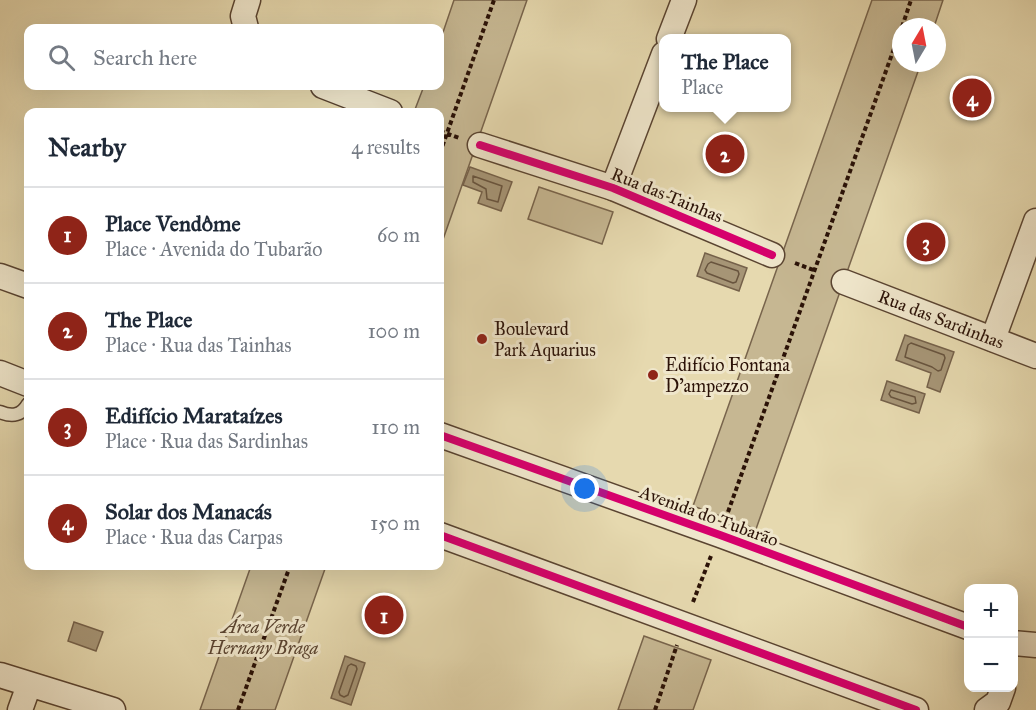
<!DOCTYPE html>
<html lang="en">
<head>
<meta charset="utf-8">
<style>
	:root { --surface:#fff; --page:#f2f2f3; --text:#1f2937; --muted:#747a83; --line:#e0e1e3; --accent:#8f2418 }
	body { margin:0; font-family:"IM FELL Great Primer",serif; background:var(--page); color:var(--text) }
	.controls { position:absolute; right:18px; bottom:18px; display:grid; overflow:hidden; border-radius:12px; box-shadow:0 6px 24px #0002 }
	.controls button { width:54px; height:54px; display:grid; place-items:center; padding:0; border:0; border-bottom:2px solid var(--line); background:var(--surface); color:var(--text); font:30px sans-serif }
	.compass { position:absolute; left:892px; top:18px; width:54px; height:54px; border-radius:50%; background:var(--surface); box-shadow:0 6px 24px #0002; rotate:10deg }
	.you { position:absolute; left:585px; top:489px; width:21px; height:21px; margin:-15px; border:4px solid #fff; border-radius:50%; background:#1a73e8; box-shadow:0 0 0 9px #1a73e833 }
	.badge { display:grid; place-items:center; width:39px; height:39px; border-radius:50%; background:var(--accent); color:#fff; font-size:20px; font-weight:700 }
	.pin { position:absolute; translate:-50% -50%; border:3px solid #fff; box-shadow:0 2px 6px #0006 }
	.popup { position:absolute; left:659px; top:34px; width:132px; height:78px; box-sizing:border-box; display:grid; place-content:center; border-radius:12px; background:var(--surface); filter:drop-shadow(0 2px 4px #0005); font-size:20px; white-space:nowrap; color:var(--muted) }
	.popup b { font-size:22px; color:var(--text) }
	.popup::after { content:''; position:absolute; left:50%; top:100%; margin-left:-12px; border:12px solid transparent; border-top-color:var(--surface) }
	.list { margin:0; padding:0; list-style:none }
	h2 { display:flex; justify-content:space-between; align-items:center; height:78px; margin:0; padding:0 24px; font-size:26px }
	h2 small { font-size:20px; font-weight:400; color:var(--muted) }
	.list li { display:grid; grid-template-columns:39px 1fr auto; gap:18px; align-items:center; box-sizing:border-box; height:96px; padding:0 24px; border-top:2px solid var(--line) }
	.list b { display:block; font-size:22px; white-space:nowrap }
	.list p { margin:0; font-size:20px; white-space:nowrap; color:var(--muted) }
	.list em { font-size:20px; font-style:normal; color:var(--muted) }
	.icon { flex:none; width:33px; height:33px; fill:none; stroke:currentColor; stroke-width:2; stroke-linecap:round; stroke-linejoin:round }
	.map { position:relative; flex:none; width:1036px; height:710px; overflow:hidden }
	.search { position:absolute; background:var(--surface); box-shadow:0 6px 24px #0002; left:24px; top:24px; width:420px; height:66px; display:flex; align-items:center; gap:15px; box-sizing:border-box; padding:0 21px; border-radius:12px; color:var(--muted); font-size:22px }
	.panel { position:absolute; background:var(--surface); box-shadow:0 6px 24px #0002; left:24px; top:108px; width:420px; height:462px; border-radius:12px }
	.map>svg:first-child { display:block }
	.green { fill:#c6b792; stroke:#78644c; stroke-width:1.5 }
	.water { fill:#a69576; stroke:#75614a; stroke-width:1.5 }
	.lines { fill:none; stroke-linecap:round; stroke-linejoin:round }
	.shore { stroke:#68543e; stroke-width:1.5 }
	.service-casing { stroke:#5a4431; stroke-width:15 }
	.minor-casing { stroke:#5a4431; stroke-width:27 }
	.path { stroke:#2b1207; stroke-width:4; stroke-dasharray:4.5 3; stroke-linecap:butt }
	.service { stroke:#efe6cb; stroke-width:12 }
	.minor { stroke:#efe6cb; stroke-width:24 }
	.cycleway-casing { stroke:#efe6cb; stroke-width:11 }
	.cycleway { stroke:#d6006c; stroke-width:8 }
	.poi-dot { fill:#8f2418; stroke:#efe6cb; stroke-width:2 }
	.labels { text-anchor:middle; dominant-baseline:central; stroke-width:6; stroke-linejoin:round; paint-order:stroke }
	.street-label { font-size:18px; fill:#2b1207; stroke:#efe6cb }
	.poi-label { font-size:18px; fill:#2b1207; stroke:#efe6cb; text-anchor:start }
	.park-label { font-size:18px; font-style:italic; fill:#5a4431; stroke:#efe6cb }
</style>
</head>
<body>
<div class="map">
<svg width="1036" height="710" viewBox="0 0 1036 710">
	<rect width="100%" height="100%" fill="#e6d9af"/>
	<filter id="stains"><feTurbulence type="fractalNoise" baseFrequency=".00333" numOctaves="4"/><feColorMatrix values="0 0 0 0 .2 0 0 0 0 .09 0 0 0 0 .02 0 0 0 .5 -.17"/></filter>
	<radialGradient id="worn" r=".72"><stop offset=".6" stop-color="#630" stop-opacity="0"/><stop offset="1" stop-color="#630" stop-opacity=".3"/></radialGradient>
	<!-- green -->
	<path class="green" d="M454 0H527L440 248V112H414L424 86H440V41Z
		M872 0H943L934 27H901V63H921L756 529 693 506Z
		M539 187 613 212 602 244 528 219Z
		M251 566H326L275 710H200Z
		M644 636 711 660 693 710H618Z"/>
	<!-- water -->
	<path class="water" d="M470 167 512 182 501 211 478 203 482 192 463 185Z
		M705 253 747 268 739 291 697 276Z
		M905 335 954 352 940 392 927 387 931 373 896 360Z
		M887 381 925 394 919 413 881 400Z
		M74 622 103 632 96 651 68 641Z
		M345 656 365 663 351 705 331 698Z"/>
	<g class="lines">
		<!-- shore -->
		<path class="shore" d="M473 176 502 186 498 202 487 199 486 189 473 182Z
			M711 262 738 271 739 274 736 282 733 283 707 273 705 270 708 264Z
			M911 343 944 355 945 358 941 370 938 371 932 367 905 357 908 345Z
			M891 390 915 397 916 403 912 404 891 397 889 394Z
			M351 664 356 666 357 669 348 695 344 697 340 695 339 692 348 666Z"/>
		<defs>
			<path id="service" d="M0 412C12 417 21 416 28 404"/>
			<g id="minor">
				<path d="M246 28 243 16 248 0"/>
				<path d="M669 39 684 0"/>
				<path d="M323 86 390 112"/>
				<path d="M480 145 613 188 772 255"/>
				<path d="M613 188 664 54"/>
				<path d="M0 276 28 286"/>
				<path id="s1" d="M844 282 1036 356"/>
				<path d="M993 339 1036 221"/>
				<path d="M0 373 28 384"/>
				<path d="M440 435 720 535 968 627"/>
				<path d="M440 535 916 710"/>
				<path d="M1014 643 1036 645"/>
				<path d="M0 675 113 710"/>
				<path d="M20 710 29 685"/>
				<path d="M987 710 998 702 1003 688"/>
			</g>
		</defs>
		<!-- service casing -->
		<use href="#service" class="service-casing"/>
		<!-- minor casing -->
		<use href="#minor" class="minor-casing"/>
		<!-- path -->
		<path class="path" d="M902 27 911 0
			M440 131 459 138
			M440 153 494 0
			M795 263 816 271
			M728 512 901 29
			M693 602 711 556
			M238 710 290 566
			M655 710 677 645"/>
		<!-- service -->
		<use href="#service" class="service"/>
		<!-- minor -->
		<use href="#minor" class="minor"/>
		<defs>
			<path id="cycleway" d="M480 145 613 188 772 255
				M440 435 720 535 968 627
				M440 535 916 710"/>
		</defs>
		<!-- cycleway casing -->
		<use href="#cycleway" class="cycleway-casing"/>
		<!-- cycleway -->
		<use href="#cycleway" class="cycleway"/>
	</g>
	<!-- markers -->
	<g class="poi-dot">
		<circle cx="482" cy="339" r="6"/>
		<circle cx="653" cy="375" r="6"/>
	</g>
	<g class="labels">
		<!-- street labels -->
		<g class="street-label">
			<text transform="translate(667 195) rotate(22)">Rua das Tainhas</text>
			<text stroke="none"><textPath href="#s1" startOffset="104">Rua das Sardinhas</textPath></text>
			<text transform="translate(709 516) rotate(20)">Avenida do Tubarão</text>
		</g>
		<!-- poi labels -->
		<g class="poi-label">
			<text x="494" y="329">Boulevard<tspan x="494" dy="21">Park Aquarius</tspan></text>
			<text x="665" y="365">Edifício Fontana<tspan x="665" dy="21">D'ampezzo</tspan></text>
		</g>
		<!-- park labels -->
		<g class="park-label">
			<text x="263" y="627">Área Verde<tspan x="263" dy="21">Hernany Braga</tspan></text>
		</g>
	</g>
	<rect width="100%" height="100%" filter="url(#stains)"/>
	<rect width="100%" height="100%" fill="url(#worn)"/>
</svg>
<div class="controls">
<button>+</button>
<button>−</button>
</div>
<svg class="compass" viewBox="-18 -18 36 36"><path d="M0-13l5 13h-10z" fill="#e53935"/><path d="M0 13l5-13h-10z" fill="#747a83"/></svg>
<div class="you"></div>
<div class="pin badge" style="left:384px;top:615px">1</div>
<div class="pin badge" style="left:725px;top:154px">2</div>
<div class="popup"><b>The Place</b>Place</div>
<div class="pin badge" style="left:926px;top:242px">3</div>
<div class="pin badge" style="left:972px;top:98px">4</div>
<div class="search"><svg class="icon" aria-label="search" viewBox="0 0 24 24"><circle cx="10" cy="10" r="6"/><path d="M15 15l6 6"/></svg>Search here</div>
<section class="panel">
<h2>Nearby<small>4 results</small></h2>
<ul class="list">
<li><span class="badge">1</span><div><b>Place Vendôme</b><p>Place · Avenida do Tubarão</p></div><em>60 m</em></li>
<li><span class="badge">2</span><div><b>The Place</b><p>Place · Rua das Tainhas</p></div><em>100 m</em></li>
<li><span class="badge">3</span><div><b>Edifício Marataízes</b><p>Place · Rua das Sardinhas</p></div><em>110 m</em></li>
<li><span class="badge">4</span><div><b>Solar dos Manacás</b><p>Place · Rua das Carpas</p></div><em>150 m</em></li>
</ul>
</section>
</div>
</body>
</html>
